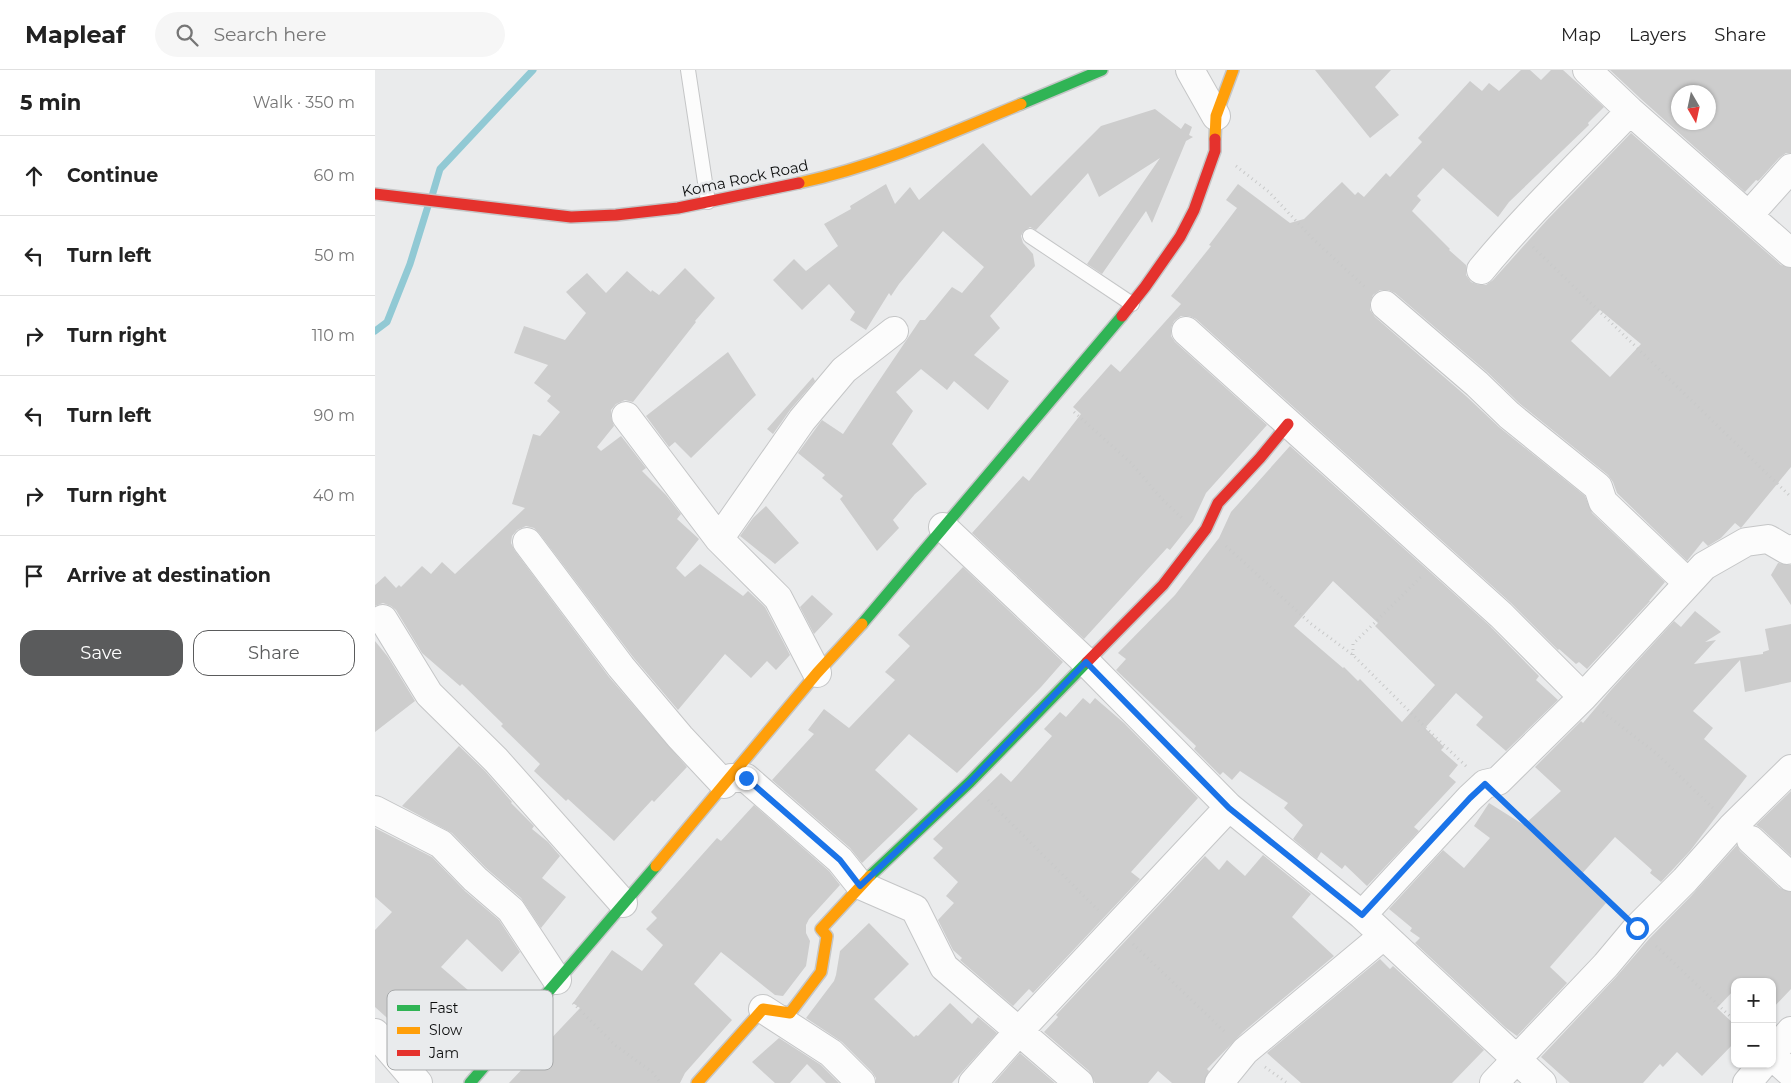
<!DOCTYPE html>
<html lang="en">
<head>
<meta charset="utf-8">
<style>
	:root { --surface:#fff; --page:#f6f6f6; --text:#222; --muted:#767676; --line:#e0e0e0; --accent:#5a5b5c }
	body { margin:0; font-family:Montserrat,sans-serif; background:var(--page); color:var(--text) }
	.controls { position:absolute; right:15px; bottom:15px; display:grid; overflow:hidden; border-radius:10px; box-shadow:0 1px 4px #0004 }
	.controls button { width:45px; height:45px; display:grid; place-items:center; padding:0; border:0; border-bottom:1px solid var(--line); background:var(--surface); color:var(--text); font:25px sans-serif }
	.compass { position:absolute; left:1296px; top:15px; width:45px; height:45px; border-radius:50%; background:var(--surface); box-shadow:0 1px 4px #0004; rotate:171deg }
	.stop { position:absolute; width:15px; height:15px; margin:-11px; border:4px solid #1a73e8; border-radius:50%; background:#fff }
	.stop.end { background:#1a73e8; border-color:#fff; box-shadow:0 1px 5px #0008 }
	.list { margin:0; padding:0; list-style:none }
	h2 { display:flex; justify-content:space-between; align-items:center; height:65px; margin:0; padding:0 20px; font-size:21px }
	h2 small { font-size:16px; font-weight:400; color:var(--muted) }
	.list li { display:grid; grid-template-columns:32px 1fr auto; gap:15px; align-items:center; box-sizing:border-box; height:80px; padding:0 20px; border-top:1px solid var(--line) }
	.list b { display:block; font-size:19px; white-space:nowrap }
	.list em { font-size:16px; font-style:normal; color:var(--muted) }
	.actions { display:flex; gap:10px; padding:15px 20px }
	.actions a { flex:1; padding:11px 0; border:1px solid var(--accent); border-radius:15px; text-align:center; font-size:18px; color:var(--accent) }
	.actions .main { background:var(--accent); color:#fff }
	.icon { flex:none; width:28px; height:28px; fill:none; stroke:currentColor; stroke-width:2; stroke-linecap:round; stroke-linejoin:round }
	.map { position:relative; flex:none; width:1416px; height:1013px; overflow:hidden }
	header { display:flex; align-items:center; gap:30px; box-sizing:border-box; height:70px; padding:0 25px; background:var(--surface); border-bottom:1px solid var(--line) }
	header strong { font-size:24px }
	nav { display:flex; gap:28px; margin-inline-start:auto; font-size:18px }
	.search { width:350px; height:45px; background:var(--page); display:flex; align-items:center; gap:12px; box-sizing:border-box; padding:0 18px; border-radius:28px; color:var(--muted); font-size:19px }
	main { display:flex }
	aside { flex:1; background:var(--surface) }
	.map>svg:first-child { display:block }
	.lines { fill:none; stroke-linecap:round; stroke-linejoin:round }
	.stream { stroke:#91c9d4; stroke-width:7 }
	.building { fill:#cdcdcd; fill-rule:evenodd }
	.lane-casing { stroke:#c5c6c7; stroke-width:16 }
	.street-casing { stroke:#c5c6c7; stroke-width:30 }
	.fast-casing { stroke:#c5c6c7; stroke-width:14 }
	.slow-casing { stroke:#c5c6c7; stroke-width:14 }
	.jam-casing { stroke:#c5c6c7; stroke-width:14 }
	.path { stroke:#c8c9c9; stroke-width:3; stroke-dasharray:1 4; stroke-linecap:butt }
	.lane { stroke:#fcfcfc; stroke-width:14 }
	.street { stroke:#fcfcfc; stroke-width:28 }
	.fast { stroke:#30b455; stroke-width:11 }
	.slow { stroke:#ff9f0a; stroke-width:11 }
	.jam { stroke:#e5322d; stroke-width:11 }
	.route { stroke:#1a73e8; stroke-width:6 }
	.labels { text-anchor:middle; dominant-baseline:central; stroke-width:5; stroke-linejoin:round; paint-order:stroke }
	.street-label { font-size:15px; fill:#0d0e0e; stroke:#e9ebed }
	.key { fill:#e9ebed; stroke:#a7a9aa; stroke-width:1 }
	.key-label { font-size:14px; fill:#0d0e0e }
</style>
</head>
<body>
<header>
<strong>Mapleaf</strong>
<div class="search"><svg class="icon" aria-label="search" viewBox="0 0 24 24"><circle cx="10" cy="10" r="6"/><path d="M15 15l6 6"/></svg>Search here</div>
<nav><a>Map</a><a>Layers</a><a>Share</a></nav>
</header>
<main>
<aside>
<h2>5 min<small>Walk · 350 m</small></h2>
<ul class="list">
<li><svg class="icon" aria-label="ahead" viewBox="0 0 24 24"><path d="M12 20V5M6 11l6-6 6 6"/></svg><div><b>Continue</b></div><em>60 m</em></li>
<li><svg class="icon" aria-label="left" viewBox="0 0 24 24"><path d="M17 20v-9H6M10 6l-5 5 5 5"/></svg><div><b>Turn left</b></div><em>50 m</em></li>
<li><svg class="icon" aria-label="right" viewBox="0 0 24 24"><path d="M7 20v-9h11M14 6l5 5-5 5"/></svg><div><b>Turn right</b></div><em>110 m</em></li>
<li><svg class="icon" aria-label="left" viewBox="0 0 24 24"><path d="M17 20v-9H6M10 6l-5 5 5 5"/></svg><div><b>Turn left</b></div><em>90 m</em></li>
<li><svg class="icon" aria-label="right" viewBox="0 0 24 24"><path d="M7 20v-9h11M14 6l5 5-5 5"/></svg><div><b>Turn right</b></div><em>40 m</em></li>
<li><svg class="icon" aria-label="arrive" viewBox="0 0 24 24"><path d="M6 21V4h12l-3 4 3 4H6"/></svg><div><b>Arrive at destination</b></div></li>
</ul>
<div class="actions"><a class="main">Save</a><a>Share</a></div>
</aside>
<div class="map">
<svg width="1416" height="1013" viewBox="0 0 1416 1013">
	<rect width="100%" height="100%" fill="#eaebec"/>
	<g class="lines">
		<!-- stream -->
		<path class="stream" d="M57 126 65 99 158 0
			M0 261 12 252 35 194 53 136"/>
	</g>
	<!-- building -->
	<path class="building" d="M940 0H1016L1000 17 1024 45 995 68Z
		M1146 0H1155L1166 10 1176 0H1188L1229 37 1213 53 1214 55 1134 132 1123 147 1068 98 1042 126 1046 130 1037 141 1075 179 1074 180 1091 195V205L1096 212 1104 215H1111L1118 210 1172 150 1256 63 1406 195 1416 198V397L1366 458 1360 453 1346 468 1333 476 1328 471 1312 491 1242 423 1238 412 1233 405 1144 333 1112 302 1020 223 1013 220H1005L998 225 995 233V240L1000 247 1091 326 1124 357 1210 426 1217 443 1290 512 1274 531H1275L1212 599 1204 592 1201 594 1184 579 1183 580 1136 533 821 249 814 246H806L799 251 796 258V266L800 272 892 355 831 423 818 451 795 480 792 478 709 569 597 463 648 406 654 411 706 344 698 337 736 294 745 302 806 234 796 226 836 176 834 175 862 138 851 130 863 114 915 153 929 149 967 112 980 125 983 122 989 127 1011 103 1015 107 1047 72 1043 68 1095 11 1107 21 1114 13 1124 21ZM1225 240 1266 274 1235 307 1196 271Z
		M1235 0H1416V83H1411L1404 88 1386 108 1383 111 1381 110 1370 122 1266 29ZM1304 22H1334V52H1304Z
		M780 39 806 59 810 53 817 57 814 65 818 67 811 71 777 153 771 141 727 204 712 194 785 88 724 127 713 103 661 160 655 157 648 162 646 166 648 173 658 184 660 196 615 246 625 258 599 285 634 311 613 340 579 311 572 320 546 299 521 322 538 341 517 374 552 414 540 424 518 450 524 458 502 481 465 429 468 426 447 408 450 405 423 383 447 350 468 364 545 250H550L577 217 587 223 609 197 568 161 524 214 516 226 514 223 491 260 475 250 480 242 454 214 427 240 398 210 419 189 431 201 463 176 449 154 476 139 475 136 511 114 520 134 535 117 544 130 608 73 656 126 726 56Z
		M310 198 340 228 320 251 321 252 258 332 250 330 241 334 236 340V347L239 356 222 377 226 381 246 366 271 398 267 401 291 425 306 444 302 449 324 469 301 498 310 507 325 494 368 526 373 521 390 537 415 585 401 600 392 591 376 608 350 584 303 640 258 587 164 463 159 458 151 456 142 460 137 466 136 473 140 481 234 607 312 697 279 732 277 730 239 771 193 729 191 731 159 701 165 694 126 656 128 654 87 614 85 616 47 583 21 540 16 536 8 533 0 536V515L10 506 21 518 24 515 26 517 47 496 56 504 67 492 80 504 150 438 137 434 158 364 165 366 185 342 172 331 176 326 159 313 173 295 139 283 149 256 190 270 211 243 191 222 212 203 231 223 252 201 276 222 277 220 284 225Z
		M353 282 381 325 316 388 300 372 294 377 271 346Z
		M438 307 440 311 415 340 398 364 392 359Z
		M915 376 1115 556 1164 606 1161 610 1183 630 1131 681 1101 655 1108 647 1081 623 1050 658 1069 677 1066 680 1083 695 1074 706 1081 712 1039 757 1044 761 992 816 970 795 967 799 946 782 942 789 918 769 928 755 909 738 913 733 865 701 857 710 848 702 845 705 819 679 821 676 741 600 751 589 743 583 800 525 844 468 856 442ZM958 511 1003 553 1000 556 1060 615 1027 652 985 609 983 611 969 597 968 598 919 556Z
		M391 436 424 473 400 494 365 466 378 448Z
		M1403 493 1416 495V535L1396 505Z
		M588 497 688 592 666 617 582 703 534 664 500 700 543 739 487 793 475 778 397 710 439 664 433 660 449 639 474 658 520 610 510 602 535 576 523 565Z
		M437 525 458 544 439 564 425 537Z
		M1320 541 1346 562 1330 572 1341 570 1319 594 1388 584V582L1394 580 1390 559 1416 554V612L1370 622 1365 590 1318 641 1338 658 1329 669 1372 706 1315 781 1286 812 1275 803 1277 800 1240 767 1204 807 1231 833 1175 897 1192 913 1142 966 1131 958 1040 873 1045 868 1035 861 1037 858 1014 839 1068 780 1089 798 1115 768 1099 756 1114 733 1149 755 1186 721 1160 697 1206 651 1208 653 1236 620 1299 551 1306 557Z
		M0 571 13 587 40 631 0 662Z
		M708 628 715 634 720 628 749 653 823 728 756 802 765 809 658 923 654 919 638 936 585 890 587 888 578 880 563 850 579 833 571 826 583 812 558 788 568 778 558 769 626 703 636 712 677 666 669 659 685 642 691 647Z
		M84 676 110 701 137 732 136 733 159 756 157 759 173 772 185 786 167 808 191 827 166 858 146 828 111 798 77 763 27 736Z
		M1416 721V786L1387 759 1381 755Z
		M379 735 454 801 465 815 434 849 431 855V863L435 871 431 896 408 926 400 925 346 882 319 914 357 950 310 1003 305 1013H134L205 938 198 933 237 880 267 901 288 875 271 859 282 848 276 842 342 768 346 771Z
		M0 758 57 787 90 821 124 850 145 882 127 902 92 869 66 897 101 927 73 958 91 969 76 993 54 978 50 982 0 937V860L17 842 0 827Z
		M1362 775 1365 781 1405 818 1416 822V919L1397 939V912H1360V919L1342 938 1360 955V972L1327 1006 1302 982 1288 997 1285 994 1268 1013H1195L1166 987 1242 906 1274 869 1316 826Z
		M888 785 936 824 917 847 959 886 868 962 832 999 834 1001 829 1013H797L783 1001 773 1013H720L714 1001 669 962 683 947 681 945 830 786 844 800 852 790 870 806Z
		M494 853 534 894 499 929 539 967 541 965 543 966 575 933 597 954 603 947 622 963 577 1013H501V1008L497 1002 467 972 431 948 459 911 461 905 465 881Z
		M1005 889 1015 899 1018 896 1109 980 1077 1013H926L892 983Z
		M404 968 446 995 464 1013H451L432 994 415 1013H400L377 992Z
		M645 983 680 1013H619Z"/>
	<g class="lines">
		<defs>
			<path id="lane" d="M313 0 333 132
				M655 166 757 234"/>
			<path id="street" d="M815 0 841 46
				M1212 0 1255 41 1416 183
				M1374 145 1416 98
				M1106 200C1152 144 1205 94 1255 41
				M1010 235 1102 314 1134 345 1223 417 1228 432 1313 513
				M811 261 1126 545 1208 627
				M251 346 344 469 403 528 442 603
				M568 457 711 592 854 737 987 845 1167 1013
				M344 469 427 350 469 300 519 261
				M152 472 246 597 305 667 349 714
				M8 549 54 624 121 690 248 833
				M356 708H371L465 790 485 815 540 839 569 897 704 1013
				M0 740 66 774 100 809 136 840 182 910
				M1376 770 1416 807
				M987 845 1095 728 1110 714 1123 711 1208 627 1329 496 1371 472 1393 469 1412 480 1416 479
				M388 939 456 983 486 1013
				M0 963 43 1013
				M1397 983 1416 961
				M1397 986 1416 1003
				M598 1013 643 962 854 737
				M844 1013 870 981 1008 866
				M1119 1013 1231 895 1262 858 1310 810 1357 757 1416 699
				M1372 1013 1388 994"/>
			<path id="fast" d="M646 34 727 0
				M487 554 747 246
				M495 806 595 712 712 592
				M95 1013 281 796"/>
			<path id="slow" d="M840 69 841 46 858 0
				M424 113C502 96 574 64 646 34
				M281 796 442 603 487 554
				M322 1013 388 939 415 943 446 902 452 866 446 859 495 806"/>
			<path id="jam" d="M0 124 196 147 241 145 303 138 424 113
				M747 246 770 217 805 167 819 140 840 81V69
				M712 592 788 515 831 459 843 433 885 388 913 354"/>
		</defs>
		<!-- lane casing -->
		<use href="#lane" class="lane-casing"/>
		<!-- street casing -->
		<use href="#street" class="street-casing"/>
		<!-- fast casing -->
		<use href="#fast" class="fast-casing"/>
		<!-- slow casing -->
		<use href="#slow" class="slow-casing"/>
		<!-- jam casing -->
		<use href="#jam" class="jam-casing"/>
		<!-- path -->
		<path class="path" d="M861 96 894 122 938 169 991 218
			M1158 177 1416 427
			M699 342 755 392 787 429 808 449
			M851 476 935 553 978 585 1053 660 1093 698
			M978 585V574L1046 507
			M1228 642 1282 684 1340 740
			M613 730 723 840
			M1132 735 1243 840
			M758 874 851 963
			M1281 876 1360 951
			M198 933 240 975 277 1002 286 1013
			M890 997 912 1013"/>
		<!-- lane -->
		<use href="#lane" class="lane"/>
		<!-- street -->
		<use href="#street" class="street"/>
		<!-- fast -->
		<use href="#fast" class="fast"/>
		<!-- slow -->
		<use href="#slow" class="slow"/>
		<!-- jam -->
		<use href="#jam" class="jam"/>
	</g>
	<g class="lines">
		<!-- route -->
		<path class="route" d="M371 708 465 790 485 816 595 712 711 592 854 738 987 845 1095 728 1110 714 1262 858"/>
	</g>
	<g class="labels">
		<!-- street labels -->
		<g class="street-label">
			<text transform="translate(370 108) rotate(-12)">Koma Rock Road</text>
		</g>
	</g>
	<!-- legend -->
	<rect x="12" y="920" width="166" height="80" rx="8" class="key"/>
	<rect x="22" y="935" width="23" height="6" fill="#30b455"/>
	<rect x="22" y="957" width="23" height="7" fill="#ff9f0a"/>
	<rect x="22" y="980" width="23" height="6" fill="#e5322d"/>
	<g class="key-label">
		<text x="54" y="943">Fast</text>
		<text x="54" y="965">Slow</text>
		<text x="54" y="988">Jam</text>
	</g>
</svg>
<div class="controls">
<button>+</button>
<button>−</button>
</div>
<svg class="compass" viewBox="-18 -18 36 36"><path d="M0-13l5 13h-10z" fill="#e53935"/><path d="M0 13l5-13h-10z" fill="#767676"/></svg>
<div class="stop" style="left:1262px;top:858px"></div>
<div class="stop end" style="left:371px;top:708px"></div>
</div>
</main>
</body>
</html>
